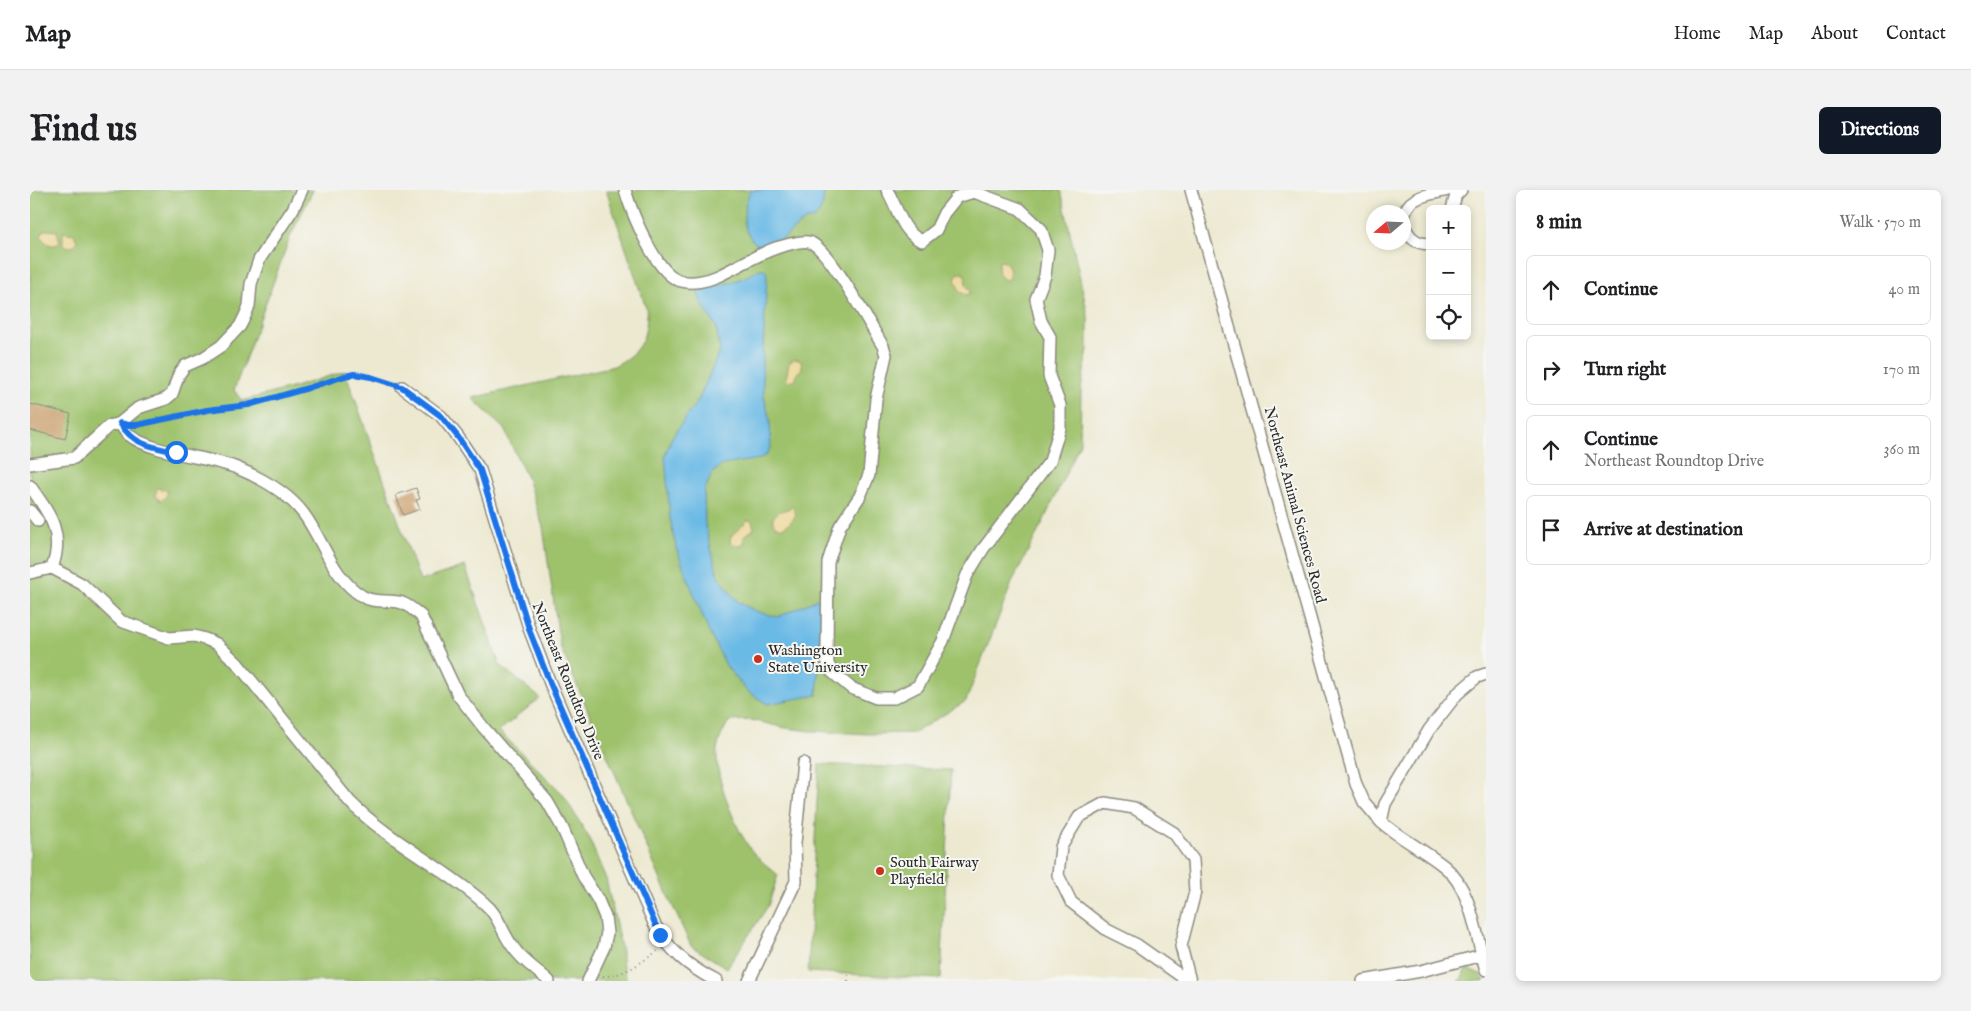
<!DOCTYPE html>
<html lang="en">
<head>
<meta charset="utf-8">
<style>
	:root { --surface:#fff; --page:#f2f2f2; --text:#202124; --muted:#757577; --line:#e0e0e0; --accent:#111827 }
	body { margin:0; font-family:"IM FELL English",serif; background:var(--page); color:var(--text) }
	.controls { position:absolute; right:15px; top:15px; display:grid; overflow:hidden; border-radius:8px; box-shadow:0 2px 8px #0003 }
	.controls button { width:45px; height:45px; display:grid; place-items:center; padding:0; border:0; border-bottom:1px solid var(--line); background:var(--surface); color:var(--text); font:25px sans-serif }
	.compass { position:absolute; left:1336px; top:15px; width:45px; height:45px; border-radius:50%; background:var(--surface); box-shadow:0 2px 8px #0003; rotate:251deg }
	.stop { position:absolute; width:15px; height:15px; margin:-11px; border:4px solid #1a73e8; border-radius:50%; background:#fff }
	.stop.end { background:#1a73e8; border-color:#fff; box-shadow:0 1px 5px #0008 }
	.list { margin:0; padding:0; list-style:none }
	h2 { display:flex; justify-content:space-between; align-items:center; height:65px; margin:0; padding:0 20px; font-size:21px }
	h2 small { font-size:16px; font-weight:400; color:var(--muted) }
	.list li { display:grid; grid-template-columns:32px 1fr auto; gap:15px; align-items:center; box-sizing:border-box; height:70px; margin:0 10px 10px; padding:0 10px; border:1px solid var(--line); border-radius:8px }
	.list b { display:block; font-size:19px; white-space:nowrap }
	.list p { margin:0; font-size:16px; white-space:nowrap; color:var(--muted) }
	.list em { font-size:16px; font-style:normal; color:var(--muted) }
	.icon { flex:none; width:28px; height:28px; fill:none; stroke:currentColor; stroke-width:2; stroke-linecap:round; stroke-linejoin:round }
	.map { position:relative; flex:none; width:1456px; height:791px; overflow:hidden; border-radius:8px }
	header { display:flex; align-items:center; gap:30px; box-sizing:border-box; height:70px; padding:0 25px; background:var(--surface); border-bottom:1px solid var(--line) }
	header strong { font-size:24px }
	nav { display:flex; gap:28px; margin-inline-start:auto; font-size:18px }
	.intro { display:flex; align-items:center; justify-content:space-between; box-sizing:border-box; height:120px; padding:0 30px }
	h1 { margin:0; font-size:35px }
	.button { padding:12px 22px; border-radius:8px; background:var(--accent); color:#fff; font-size:18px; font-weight:700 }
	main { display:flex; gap:30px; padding:0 30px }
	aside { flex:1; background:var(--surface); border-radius:8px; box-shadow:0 2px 8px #0003 }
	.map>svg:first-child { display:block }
	.green { fill:#9ec26c; stroke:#64764c }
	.sand { fill:#eeda9e; stroke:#8c8264 }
	.water { fill:#6bbae6; stroke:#4b7288 }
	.building { fill:#cba06e }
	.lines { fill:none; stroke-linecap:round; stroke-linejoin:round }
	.minor-casing { stroke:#8c8a7e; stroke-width:14 }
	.path { stroke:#8c8a7e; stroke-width:2; stroke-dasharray:1 4; stroke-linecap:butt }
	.minor { stroke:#fff; stroke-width:11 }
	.route { stroke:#1a73e8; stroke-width:6 }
	.poi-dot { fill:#c8321e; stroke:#f6f6f2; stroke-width:2 }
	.labels { text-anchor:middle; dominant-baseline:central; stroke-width:4; stroke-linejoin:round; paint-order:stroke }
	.street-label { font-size:15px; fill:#2b2b2b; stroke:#f6f6f2 }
	.poi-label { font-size:15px; fill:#2b2b2b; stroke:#f6f6f2; text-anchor:start }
</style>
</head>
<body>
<header>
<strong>Map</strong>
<nav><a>Home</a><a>Map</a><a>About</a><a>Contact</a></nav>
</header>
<div class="intro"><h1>Find us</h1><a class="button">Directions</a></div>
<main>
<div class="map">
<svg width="1456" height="791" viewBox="0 0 1456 791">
	<rect width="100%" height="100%" fill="#f6f6f2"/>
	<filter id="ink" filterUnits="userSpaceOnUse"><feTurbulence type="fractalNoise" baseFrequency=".02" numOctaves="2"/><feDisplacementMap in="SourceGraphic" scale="10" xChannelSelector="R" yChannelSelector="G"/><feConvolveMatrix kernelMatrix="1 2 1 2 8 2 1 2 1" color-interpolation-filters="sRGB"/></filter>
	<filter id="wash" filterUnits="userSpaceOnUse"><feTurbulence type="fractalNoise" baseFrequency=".0096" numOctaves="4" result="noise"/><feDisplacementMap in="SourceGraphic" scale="20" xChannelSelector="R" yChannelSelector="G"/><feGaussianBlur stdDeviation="1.12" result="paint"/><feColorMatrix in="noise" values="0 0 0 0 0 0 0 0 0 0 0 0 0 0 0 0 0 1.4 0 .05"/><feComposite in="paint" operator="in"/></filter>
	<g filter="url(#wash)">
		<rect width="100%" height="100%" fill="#ede9d1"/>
		<!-- green -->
		<path class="green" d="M0 0H283L260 47 204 200 212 211 265 197 315 181 390 391 435 376 470 475 510 508 469 541 532 603 558 646 576 689 592 762V773L597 791H0Z
			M576 0H1031L1058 126V159L1051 199 1050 253 1012 334 983 390 936 511 884 543 838 544 781 541 756 538 721 530 699 531C694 539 689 549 687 559 684 585 706 641 722 661 729 670 739 677 748 685L738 716 697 778 661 756 633 695 530 456 513 337 497 288 474 239 442 208 584 176C609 163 617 150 617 121Z
			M789 574 921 580 911 789 778 782Z
			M1440 779 1450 784 1455 791H1429L1431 790 1435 780Z"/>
		<!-- sand -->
		<path class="sand" d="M14 40 27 41 30 53C22 58 14 53 11 46Z
			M33 42 44 44 47 52 44 56 40 57 33 55Z
			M969 71 975 72 979 77 980 89 975 90 969 85 968 77Z
			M932 83 935 84 936 95 940 100V103L937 105 930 102 925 89 927 84Z
			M765 169 771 171 772 179 767 183 766 189 759 192 756 189 759 173Z
			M127 298 137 300V305L131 311 125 306Z
			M763 317 766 325 759 334 752 338 745 336 743 332V327L749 322Z
			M718 330 722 331 724 339 714 346V352L711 356 704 355 700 352 701 346Z"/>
		<!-- water -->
		<path class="water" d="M720 0H794C794 8 793 21 786 27 783 29 779 29 775 31 754 44 756 55 727 55 709 39 713 20 720 0Z
			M730 79H735L737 85 732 177 734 207 740 230 741 257 737 264 730 269 692 275 682 283 674 302 675 334 688 386 708 412 728 422 748 427 794 406 787 505 737 514 717 501 697 477 678 440 646 358 640 328 635 265 642 247 669 209 690 160 686 136 673 116 667 101C689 96 711 91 730 79Z"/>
		<g id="blocks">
			<!-- building -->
			<path class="building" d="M0 214 41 224 35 249 0 240Z
				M386 298 390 309 386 310 390 319 373 325 366 305Z"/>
		</g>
	</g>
	<g filter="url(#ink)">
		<use href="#blocks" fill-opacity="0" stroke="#8c8a7e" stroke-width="1"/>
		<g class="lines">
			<defs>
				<path id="minor" d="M595 0C602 23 626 85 651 91 662 94 677 91 688 86 708 77 727 64 749 57 758 55 770 50 779 52 798 56 841 137 853 156L856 165 846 209 839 285 830 306 810 336 798 372 797 458 798 474 802 482 821 498 846 508H864L888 496 913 451 937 385 953 359 1020 271 1030 238V215L1019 186 1020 147 1011 131 1006 109 1015 86 1018 60 1011 39 990 19 944 2 927 7 914 23 906 40 892 51C872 43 868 18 857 0
					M1161 0 1326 594 1334 612 1351 632
					M1422 19 1426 5 1431 0
					M1374 27C1377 5 1400 5 1418 0
					M1374 33C1377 46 1385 54 1400 54
					M372 197 411 226 428 247 450 280 500 441 520 493 624 733C639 761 659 777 686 791
					M90 233C92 237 95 242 99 245 123 264 177 266 207 278 231 288 257 302 273 323 293 349 302 388 332 406 344 414 360 409 372 413 380 416 385 421 391 426L428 505 454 538 517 611 532 637 553 686 568 710 575 727 577 743 574 757 558 791
					M0 274 44 268 79 236 90 233 108 218 136 209 142 204 149 184 155 176 173 168 191 156 210 136 215 126 219 116 221 94 229 70 263 19 272 0
					M0 296C19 323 35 343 22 378L0 383
					M0 321 8 331
					M22 378 52 394 91 431 139 448 164 446 175 449 187 454 207 473 320 612C360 652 412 676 454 713 469 725 472 743 483 757 492 771 507 780 519 791
					M1456 484 1447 487 1427 504 1399 540 1355 614 1351 632C1371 649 1394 660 1415 677 1442 699 1446 747 1456 780
					M719 791 766 691 765 653 773 573
					M1158 791 1107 755 1077 740 1041 712 1028 685 1031 657 1049 627 1075 613 1104 618 1144 643 1163 670 1165 702 1151 756 1160 791
					M1333 791 1391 781 1452 765"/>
			</defs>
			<!-- minor casing -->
			<use href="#minor" class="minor-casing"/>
			<!-- path -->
			<path class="path" d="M105 235 177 220 218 215 278 198 315 186 324 184 341 187 363 194
				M573 786C593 787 613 771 629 760
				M818 791V784"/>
			<!-- minor -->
			<use href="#minor" class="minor"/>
		</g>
	</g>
	<g class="lines" filter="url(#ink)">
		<!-- route -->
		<path class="route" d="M146 262C123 257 103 255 90 233L98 235H107L177 220 218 215 278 198 315 186 324 184 341 187 372 197 411 226 428 247 450 280 500 442 520 493 630 745"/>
	</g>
	<!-- markers -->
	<g class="poi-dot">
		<circle cx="728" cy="469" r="5"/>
		<circle cx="850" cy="681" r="5"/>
	</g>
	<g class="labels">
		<!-- street labels -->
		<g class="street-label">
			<text transform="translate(1265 315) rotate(75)">Northeast Animal Sciences Road</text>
			<text transform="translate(538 491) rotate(68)">Northeast Roundtop Drive</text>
		</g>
		<!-- poi labels -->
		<g class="poi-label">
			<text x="738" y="460">Washington<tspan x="738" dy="17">State University</tspan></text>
			<text x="860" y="672">South Fairway<tspan x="860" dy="17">Playfield</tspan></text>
		</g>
	</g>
</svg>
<div class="controls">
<button>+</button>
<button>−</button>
<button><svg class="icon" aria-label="locate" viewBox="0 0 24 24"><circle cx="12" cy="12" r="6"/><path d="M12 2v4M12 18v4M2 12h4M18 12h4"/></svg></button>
</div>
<svg class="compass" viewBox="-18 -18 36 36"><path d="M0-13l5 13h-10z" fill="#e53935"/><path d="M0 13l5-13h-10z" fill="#757577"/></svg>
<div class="stop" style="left:146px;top:262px"></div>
<div class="stop end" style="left:630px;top:745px"></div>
</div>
<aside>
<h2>8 min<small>Walk · 570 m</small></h2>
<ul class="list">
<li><svg class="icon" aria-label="ahead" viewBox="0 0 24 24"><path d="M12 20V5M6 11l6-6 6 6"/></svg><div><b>Continue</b></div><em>40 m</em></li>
<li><svg class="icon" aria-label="right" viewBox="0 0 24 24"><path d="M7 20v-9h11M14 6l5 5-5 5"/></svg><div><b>Turn right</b></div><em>170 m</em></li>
<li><svg class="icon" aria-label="ahead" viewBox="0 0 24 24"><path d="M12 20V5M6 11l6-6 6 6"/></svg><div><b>Continue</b><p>Northeast Roundtop Drive</p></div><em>360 m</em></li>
<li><svg class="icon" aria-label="arrive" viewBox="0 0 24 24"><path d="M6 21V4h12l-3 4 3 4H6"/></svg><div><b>Arrive at destination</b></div></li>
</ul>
</aside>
</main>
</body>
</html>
